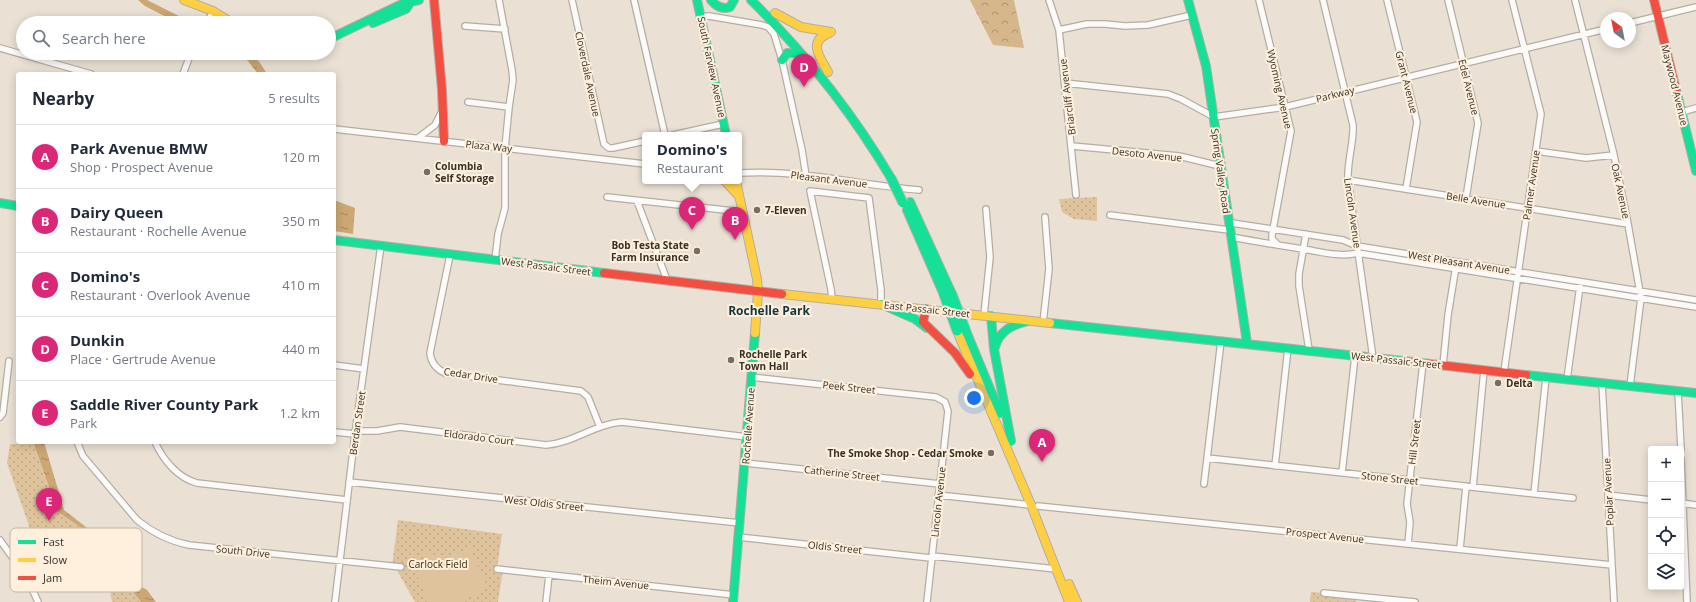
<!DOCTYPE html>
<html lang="en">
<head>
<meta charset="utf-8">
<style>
	:root { --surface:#fff; --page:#f2f2f3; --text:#1f2937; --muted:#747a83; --line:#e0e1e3; --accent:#db2777 }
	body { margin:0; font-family:"Open Sans",sans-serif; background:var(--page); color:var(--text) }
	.controls { position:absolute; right:12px; bottom:12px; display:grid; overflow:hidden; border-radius:4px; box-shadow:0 2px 10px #0003 }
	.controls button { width:36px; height:36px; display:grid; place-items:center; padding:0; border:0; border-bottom:1px solid var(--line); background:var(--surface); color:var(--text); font:20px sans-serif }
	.compass { position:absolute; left:1600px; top:12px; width:36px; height:36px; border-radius:50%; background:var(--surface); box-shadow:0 2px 10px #0003; rotate:328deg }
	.you { position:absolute; left:974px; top:398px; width:14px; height:14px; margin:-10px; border:3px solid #fff; border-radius:50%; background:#1a73e8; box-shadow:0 0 0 6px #1a73e833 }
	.badge { display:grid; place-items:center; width:26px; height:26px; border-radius:50%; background:var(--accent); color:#fff; font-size:13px; font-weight:700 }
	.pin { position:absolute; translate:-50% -33px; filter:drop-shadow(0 1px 2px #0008) }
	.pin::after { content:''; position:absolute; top:21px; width:14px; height:12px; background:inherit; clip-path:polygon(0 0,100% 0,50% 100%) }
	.popup { position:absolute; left:642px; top:132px; width:100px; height:52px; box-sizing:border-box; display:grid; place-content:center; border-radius:4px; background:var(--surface); filter:drop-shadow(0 1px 3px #0005); font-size:13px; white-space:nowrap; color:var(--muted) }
	.popup b { font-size:15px; color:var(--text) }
	.popup::after { content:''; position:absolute; left:50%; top:100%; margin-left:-8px; border:8px solid transparent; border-top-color:var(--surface) }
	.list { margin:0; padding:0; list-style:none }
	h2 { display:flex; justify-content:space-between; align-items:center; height:52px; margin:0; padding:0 16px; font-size:17px }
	h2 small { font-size:13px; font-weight:400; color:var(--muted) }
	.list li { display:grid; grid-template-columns:26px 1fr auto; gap:12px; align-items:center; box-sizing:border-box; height:64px; padding:0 16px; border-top:1px solid var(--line) }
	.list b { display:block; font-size:15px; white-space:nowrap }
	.list p { margin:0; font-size:13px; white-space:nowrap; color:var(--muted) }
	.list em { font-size:13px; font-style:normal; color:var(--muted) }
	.icon { flex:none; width:22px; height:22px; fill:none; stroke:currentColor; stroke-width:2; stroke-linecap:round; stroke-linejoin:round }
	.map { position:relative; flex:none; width:1696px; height:602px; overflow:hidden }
	.search { position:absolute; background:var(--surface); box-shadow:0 2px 10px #0003; left:16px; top:16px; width:320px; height:44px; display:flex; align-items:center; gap:10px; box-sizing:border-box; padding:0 14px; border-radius:22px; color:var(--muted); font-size:15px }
	.panel { position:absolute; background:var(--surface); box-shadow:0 2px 10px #0003; left:16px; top:72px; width:320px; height:372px; border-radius:4px }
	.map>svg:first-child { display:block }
	.forest { fill:url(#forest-crowns) }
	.park { fill:url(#park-dots) }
	.pitch { fill:#dfc39c }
	.water { fill:url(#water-ripples) }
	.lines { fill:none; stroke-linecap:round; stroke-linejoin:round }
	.street-casing { stroke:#b4ada3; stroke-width:8 }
	.fast-casing { stroke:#b4ada3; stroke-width:10 }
	.slow-casing { stroke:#b4ada3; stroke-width:10 }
	.jam-casing { stroke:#b4ada3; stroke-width:10 }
	.street { stroke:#fcfaf9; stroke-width:5.5 }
	.fast { stroke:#16e098; stroke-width:8 }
	.slow { stroke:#ffcf43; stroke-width:8 }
	.jam { stroke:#f24e42; stroke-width:8 }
	.fast-bridge-casing { stroke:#c4c0b9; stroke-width:11; stroke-linecap:butt }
	.fast-bridge { stroke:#16e098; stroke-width:9 }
	.poi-dot { fill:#766e64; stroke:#fef0dd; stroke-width:1.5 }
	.labels { text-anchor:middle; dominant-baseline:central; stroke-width:4; stroke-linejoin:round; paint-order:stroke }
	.street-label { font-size:10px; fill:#373027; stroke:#fef0dd }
	.poi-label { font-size:10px; font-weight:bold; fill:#373027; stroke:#fef0dd; text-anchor:start }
	.park-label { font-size:10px; fill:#3b2708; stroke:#fef0dd }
	.quarter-label { font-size:12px; font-weight:bold; fill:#13353b; stroke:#fef0dd }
	.key { fill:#fef0dd; stroke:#c2b6a6; stroke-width:1 }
	.key-label { font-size:11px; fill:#373027 }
</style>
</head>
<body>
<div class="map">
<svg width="1696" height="602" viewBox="0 0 1696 602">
	<defs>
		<pattern id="forest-crowns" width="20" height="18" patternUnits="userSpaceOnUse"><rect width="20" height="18" fill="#d6b78c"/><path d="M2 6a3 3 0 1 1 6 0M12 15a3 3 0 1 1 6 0" fill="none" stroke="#ae9572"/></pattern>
		<pattern id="park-dots" width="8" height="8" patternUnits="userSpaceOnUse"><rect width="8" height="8" fill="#dfc39c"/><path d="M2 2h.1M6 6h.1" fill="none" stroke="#c0a886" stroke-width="1.8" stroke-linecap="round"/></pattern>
		<pattern id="water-ripples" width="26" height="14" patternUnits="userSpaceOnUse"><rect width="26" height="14" fill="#caa773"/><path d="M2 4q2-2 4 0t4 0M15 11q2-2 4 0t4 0" fill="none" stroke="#a5885e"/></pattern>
	</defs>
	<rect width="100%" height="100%" fill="#eae1d4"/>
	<!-- forest -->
	<path class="forest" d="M970 0H1014L1024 48 993 45Z"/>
	<!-- park -->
	<path class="park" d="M1097 197V221L1074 219 1062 212 1059 199Z
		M33 443 58 512 83 529 141 602H112L110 590 34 540 7 463 10 444Z
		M398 520 502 534 497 569 503 570 498 602H415L395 567 392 566Z
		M1311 592 1356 595V602H1310Z"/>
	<!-- pitch -->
	<path class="pitch" d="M470 548 488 588 459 602H429L416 573 421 570 425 553 445 557 444 560Z"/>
	<!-- water -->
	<path class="water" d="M138 0H147L193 23H178L145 6Z
		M233 53C254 53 257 57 267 74H258L248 61Z
		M334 200 355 208 353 234 334 231Z
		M33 442H44L64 510 104 541 121 575 147 590 156 602H141L83 529 58 512Z"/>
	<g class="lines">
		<defs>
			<path id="street" d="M572 0 604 144 609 148H613L645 141
				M634 0 665 135
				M1049 0 1059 30 1076 195
				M1259 0 1291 131 1272 235V239L1278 245
				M1323 0 1353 125C1354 143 1347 161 1348 180L1373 358
				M1387 0 1417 122 1406 189
				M1448 0 1478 123 1466 198
				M1575 0 1614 155 1628 224 1641 298 1630 386
				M701 17 709 16 762 25 768 27 774 34 782 60 802 150 806 176
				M207 23 213 11
				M1630 23 1696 7
				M465 26 505 29
				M1059 30 1087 24H1105L1125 26 1148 25 1192 15
				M0 48 91 74
				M183 74 191 53
				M1065 83 1168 94 1181 99 1214 117 1285 107 1606 29
				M468 102 509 107
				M1682 112 1696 108
				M334 129 645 164
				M673 135 723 124
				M418 138 435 125 442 111
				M1072 146 1179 156 1220 166
				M1536 151 1586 158 1614 155
				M739 173C799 169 859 185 919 190
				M1348 180 1628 224
				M607 197 743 212
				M637 201 667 280
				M1110 215 1229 230
				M1230 227 1232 223 1343 240 1357 246 1696 300
				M1306 234 1299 274V286L1309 350
				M1231 235 1232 237C1258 242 1283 246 1309 250 1325 253 1342 257 1358 253L1696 307
				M450 255 430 353C431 363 436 369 445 373L581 391 588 397 600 427
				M495 260 498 234 505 208V148L509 107 513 80 512 70 499 0
				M832 299 831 289 810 191 869 198 881 290V304
				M984 315 990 257 986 209
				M1043 323 1049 269 1045 217
				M334 365 364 369
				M1443 365 1448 315 1456 266
				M1504 372 1541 114 1512 0
				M751 377 936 397 945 402 948 411 927 602
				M1567 379 1580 286
				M1602 383 1614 602
				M1678 391 1681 449
				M0 417 3 413 9 361
				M355 431H377L400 427 546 445C573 443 595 424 622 422L747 437
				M334 432 355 434
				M77 442 83 456 137 520C153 533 169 541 189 545L401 567
				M155 442C163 460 178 478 197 483L347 500
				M1207 458 1573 498
				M1681 459 1687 602
				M745 463 940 484
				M1275 466 1288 348
				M1342 473 1355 356
				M349 482 740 523
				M1204 484 1221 341
				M1473 487 1484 370
				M1534 494 1546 377
				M938 495 1031 505
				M1608 495 1651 500
				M1681 503 1696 505
				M1038 506 1612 565
				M738 537 931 558
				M0 540 27 578 38 602
				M1408 544 1410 522 1407 504 1423 363
				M1460 549 1466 486
				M932 556 1056 569
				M497 569 734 595
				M1324 593 1415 602
				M335 602 355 434 381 245
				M546 602 549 575"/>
			<path id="fast" d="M697 0 726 135
				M711 0C716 6 722 10 730 7L734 0
				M751 0C806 54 852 112 891 178
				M1188 0 1206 66 1247 343
				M373 23 406 9 410 3
				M329 39 404 3 419 0
				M782 60 787 53H799
				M1678 98 1696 171
				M910 202 952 294
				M0 203 18 206
				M907 210 944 295
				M334 240 604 273
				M881 304 915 319 927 328
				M991 316 994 349 1011 441
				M1050 323 1413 362
				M966 331 1000 413
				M995 347C1000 330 1012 325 1028 321
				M1526 375 1696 393
				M733 602 755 333"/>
			<path id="slow" d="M184 0 213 11 232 23
				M775 13 801 27 831 32
				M276 53 285 55 296 53
				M828 72C820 57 807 42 829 33
				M725 181 738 195
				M736 181 757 279 758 292 755 333
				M782 294 1050 323
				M957 331 1031 505 1069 602
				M1069 584 1077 602"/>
			<path id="jam" d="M434 0 442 90 444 141
				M1654 0 1678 98
				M604 273 782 294
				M926 309 923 322 955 353 970 374
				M1413 362 1526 375"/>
		</defs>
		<!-- street casing -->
		<use href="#street" class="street-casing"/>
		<!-- fast casing -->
		<use href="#fast" class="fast-casing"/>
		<!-- slow casing -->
		<use href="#slow" class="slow-casing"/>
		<!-- jam casing -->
		<use href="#jam" class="jam-casing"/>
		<!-- street -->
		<use href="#street" class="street"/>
		<!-- fast -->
		<use href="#fast" class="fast"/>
		<!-- slow -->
		<use href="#slow" class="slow"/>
		<!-- jam -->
		<use href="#jam" class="jam"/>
		<defs>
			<path id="fast-bridge" d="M891 178 903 203
				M952 294 966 331
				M944 295 957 331"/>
		</defs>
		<!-- fast-bridge casing -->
		<use href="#fast-bridge" class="fast-bridge-casing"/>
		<!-- fast-bridge -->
		<use href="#fast-bridge" class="fast-bridge"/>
	</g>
	<!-- markers -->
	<g class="poi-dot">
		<circle cx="427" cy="172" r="4"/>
		<circle cx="757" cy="210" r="4"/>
		<circle cx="697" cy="251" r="4"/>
		<circle cx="731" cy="360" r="4"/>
		<circle cx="1498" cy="383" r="4"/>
		<circle cx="991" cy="453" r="4"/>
	</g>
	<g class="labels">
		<!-- street labels -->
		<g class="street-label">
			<text transform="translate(712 67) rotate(78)">South Farview Avenue</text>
			<text transform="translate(588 74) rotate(78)">Cloverdale Avenue</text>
			<text transform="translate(1407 82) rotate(76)">Grant Avenue</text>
			<text transform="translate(1675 85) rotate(76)">Maywood Avenue</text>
			<text transform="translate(1469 87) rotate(76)">Edel Avenue</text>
			<text transform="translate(1280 89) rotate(77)">Wyoming Avenue</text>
			<text transform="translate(1335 94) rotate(-14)">Parkway</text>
			<text transform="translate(1067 97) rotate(-97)">Briarcliff Avenue</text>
			<text transform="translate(489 146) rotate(6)">Plaza Way</text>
			<text transform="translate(1147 154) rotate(6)">Desoto Avenue</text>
			<text transform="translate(1221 171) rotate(82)">Spring Valley Road</text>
			<text transform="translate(829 179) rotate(7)">Pleasant Avenue</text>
			<text transform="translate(1531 185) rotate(-82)">Palmer Avenue</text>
			<text transform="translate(1621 191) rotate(78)">Oak Avenue</text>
			<text transform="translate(1476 200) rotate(9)">Belle Avenue</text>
			<text transform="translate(1353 213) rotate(82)">Lincoln Avenue</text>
			<text transform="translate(1459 262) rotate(9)">West Pleasant Avenue</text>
			<text transform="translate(546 266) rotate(7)">West Passaic Street</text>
			<text transform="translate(927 309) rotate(6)">East Passaic Street</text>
			<text transform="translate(1396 360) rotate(6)">West Passaic Street</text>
			<text transform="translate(471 375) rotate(9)">Cedar Drive</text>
			<text transform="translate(849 387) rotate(6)">Peek Street</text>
			<text transform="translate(357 423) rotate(-82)">Berdan Street</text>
			<text transform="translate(748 426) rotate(-86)">Rochelle Avenue</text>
			<text transform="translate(479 437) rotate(7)">Eldorado Court</text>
			<text transform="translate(1414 442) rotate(-83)">Hill Street</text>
			<text transform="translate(842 473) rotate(6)">Catherine Street</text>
			<text transform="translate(1390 478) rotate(6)">Stone Street</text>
			<text transform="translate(1608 492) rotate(-93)">Poplar Avenue</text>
			<text transform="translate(938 502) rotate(-84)">Lincoln Avenue</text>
			<text transform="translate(544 503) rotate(6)">West Oldis Street</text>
			<text transform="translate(1325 535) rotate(6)">Prospect Avenue</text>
			<text transform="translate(835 547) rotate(6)">Oldis Street</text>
			<text transform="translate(243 551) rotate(6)">South Drive</text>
			<text transform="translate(616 582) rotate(6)">Theim Avenue</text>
		</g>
		<!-- poi labels -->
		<g class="poi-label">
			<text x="435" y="166">Columbia<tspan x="435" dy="12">Self Storage</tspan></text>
			<text x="765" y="210">7-Eleven</text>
			<text x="689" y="245" text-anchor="end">Bob Testa State<tspan x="689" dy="12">Farm Insurance</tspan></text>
			<text x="739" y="354">Rochelle Park<tspan x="739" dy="12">Town Hall</tspan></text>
			<text x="1506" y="383">Delta</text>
			<text x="983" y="453" text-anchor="end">The Smoke Shop - Cedar Smoke</text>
		</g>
		<!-- park labels -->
		<g class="park-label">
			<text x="438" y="564">Carlock Field</text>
		</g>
		<!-- quarter labels -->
		<g class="quarter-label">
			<text x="769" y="310">Rochelle Park</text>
		</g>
	</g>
	<!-- legend -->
	<rect x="10" y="528" width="132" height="64" rx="6" class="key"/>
	<rect x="18" y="540" width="18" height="4" fill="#16e098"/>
	<rect x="18" y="558" width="18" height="4" fill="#ffcf43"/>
	<rect x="18" y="576" width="18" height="4" fill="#f24e42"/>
	<g class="key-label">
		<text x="43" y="546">Fast</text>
		<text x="43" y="564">Slow</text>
		<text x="43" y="582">Jam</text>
	</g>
</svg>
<div class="controls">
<button>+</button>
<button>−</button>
<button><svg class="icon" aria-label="locate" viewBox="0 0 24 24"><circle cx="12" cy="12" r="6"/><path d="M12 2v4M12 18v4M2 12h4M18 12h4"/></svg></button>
<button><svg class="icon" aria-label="layers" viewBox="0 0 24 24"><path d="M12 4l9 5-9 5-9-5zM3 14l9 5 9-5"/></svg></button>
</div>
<svg class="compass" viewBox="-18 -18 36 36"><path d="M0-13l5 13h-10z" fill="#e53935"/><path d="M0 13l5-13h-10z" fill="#747a83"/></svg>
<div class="you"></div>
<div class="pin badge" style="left:1042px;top:462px">A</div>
<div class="pin badge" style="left:735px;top:240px">B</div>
<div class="pin badge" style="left:692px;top:230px">C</div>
<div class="popup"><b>Domino's</b>Restaurant</div>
<div class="pin badge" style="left:804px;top:87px">D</div>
<div class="pin badge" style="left:49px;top:521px">E</div>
<div class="search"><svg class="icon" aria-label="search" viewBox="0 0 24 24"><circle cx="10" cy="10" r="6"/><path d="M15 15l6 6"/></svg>Search here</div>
<section class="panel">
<h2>Nearby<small>5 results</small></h2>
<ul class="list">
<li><span class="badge">A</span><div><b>Park Avenue BMW</b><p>Shop · Prospect Avenue</p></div><em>120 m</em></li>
<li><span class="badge">B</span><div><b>Dairy Queen</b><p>Restaurant · Rochelle Avenue</p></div><em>350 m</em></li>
<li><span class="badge">C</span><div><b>Domino's</b><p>Restaurant · Overlook Avenue</p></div><em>410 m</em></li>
<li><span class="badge">D</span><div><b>Dunkin</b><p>Place · Gertrude Avenue</p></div><em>440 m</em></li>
<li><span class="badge">E</span><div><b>Saddle River County Park</b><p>Park</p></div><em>1.2 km</em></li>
</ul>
</section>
</div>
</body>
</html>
